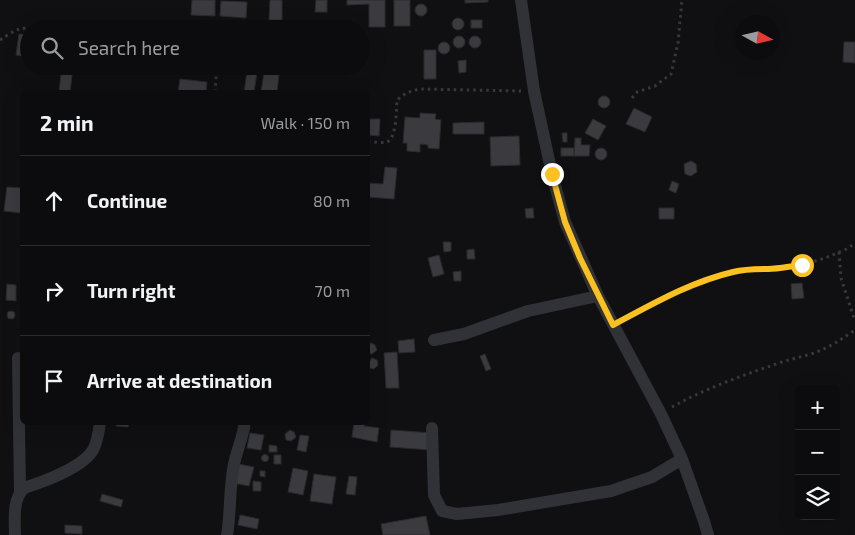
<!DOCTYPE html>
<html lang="en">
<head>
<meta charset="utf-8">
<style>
	:root { --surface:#0c0c0e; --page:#151517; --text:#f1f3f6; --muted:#9a9b9e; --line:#2c2c2e }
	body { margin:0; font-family:"Exo 2",sans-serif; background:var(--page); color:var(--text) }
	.controls { position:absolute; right:15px; bottom:15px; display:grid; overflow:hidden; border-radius:8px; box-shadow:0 5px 20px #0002 }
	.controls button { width:45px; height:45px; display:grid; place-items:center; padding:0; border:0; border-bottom:1px solid var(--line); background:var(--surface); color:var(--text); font:25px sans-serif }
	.compass { position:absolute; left:735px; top:15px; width:45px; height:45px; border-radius:50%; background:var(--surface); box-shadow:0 5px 20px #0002; rotate:98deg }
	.stop { position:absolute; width:15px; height:15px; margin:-11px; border:4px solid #fac120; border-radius:50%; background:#fff }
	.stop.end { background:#fac120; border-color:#fff; box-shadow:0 1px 5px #0008 }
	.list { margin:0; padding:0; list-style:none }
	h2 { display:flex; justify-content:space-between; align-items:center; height:65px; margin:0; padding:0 20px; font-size:21px }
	h2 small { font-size:16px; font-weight:400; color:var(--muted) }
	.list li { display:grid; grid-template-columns:32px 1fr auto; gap:15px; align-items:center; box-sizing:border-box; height:90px; padding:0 20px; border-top:1px solid var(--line) }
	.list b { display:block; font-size:19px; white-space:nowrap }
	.list em { font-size:16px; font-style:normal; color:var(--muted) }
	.icon { flex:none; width:28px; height:28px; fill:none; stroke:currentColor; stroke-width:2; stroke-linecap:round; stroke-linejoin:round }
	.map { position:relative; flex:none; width:855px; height:535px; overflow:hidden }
	.search { position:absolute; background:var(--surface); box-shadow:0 5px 20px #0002; left:20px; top:20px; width:350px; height:55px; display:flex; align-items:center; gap:12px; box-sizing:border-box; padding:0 18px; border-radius:28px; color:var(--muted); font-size:19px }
	.panel { position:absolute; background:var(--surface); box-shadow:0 5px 20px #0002; left:20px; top:90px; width:350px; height:335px; border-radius:8px }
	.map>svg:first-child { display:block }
	.building { fill:#3a3a3f; stroke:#2a2a2e }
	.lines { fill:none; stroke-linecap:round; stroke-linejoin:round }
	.path { stroke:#37383e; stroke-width:3; stroke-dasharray:2.5 4; stroke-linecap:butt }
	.street { stroke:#313237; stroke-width:12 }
	.route { stroke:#fac120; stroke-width:6 }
</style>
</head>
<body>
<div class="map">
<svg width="855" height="535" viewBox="0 0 855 535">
	<rect width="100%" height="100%" fill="#101012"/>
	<!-- building -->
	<path class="building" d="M192 0H215V16L191 15Z
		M270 0H282V20H269Z
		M316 0H327V12H315Z
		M347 0H385V27H369V4L347 5Z
		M394 0H410V26H394Z
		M465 0H488V2L465 3Z
		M221 1 247 2 246 18 220 16Z
		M415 10a6 6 0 1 1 12 0a6 6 0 1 1-12 0Z
		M452 24a6 6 0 1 1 12 0a6 6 0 1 1-12 0Z
		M471 20H482V28H471Z
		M19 34 29 35V57L16 55Z
		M453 42a6 6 0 1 1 12 0a6 6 0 1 1-12 0Z
		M469 42a6 6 0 1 1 12 0a6 6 0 1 1-12 0Z
		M438 48a6 6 0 1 1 12 0a6 6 0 1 1-12 0Z
		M844 42H855V63L843 62Z
		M424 50H436V79H424Z
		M466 60V72L459 73 458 61Z
		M62 66 73 67 70 92H59Z
		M96 66H123L122 74 96 71Z
		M177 66H187L186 73 176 72Z
		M247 72 257 73 254 92H244Z
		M264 73 279 75 277 92H261Z
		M180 79 207 82 206 92H178Z
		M598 102a6 6 0 1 1 12 0a6 6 0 1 1-12 0Z
		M634 108 652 117 645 132 626 124Z
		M420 113 436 114 435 119 441 120 439 149 428 148V145L420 144V152L407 151V143H403L405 117 420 118Z
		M368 119H380L379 136 368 135Z
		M593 119 606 126 598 140 585 133Z
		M484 122V134H453V123Z
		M562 133H567V142H563Z
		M519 136 520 165 491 166 490 137Z
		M575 138H581V145H590L589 156H574Z
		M561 148H574V156H561Z
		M595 154a6 6 0 1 1 12 0a6 6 0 1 1-12 0Z
		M691 161 696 164 697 172 691 176 685 174 684 164Z
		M385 167 397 168 394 199 368 197V183L383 184Z
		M672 181 679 184 676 193 669 190Z
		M7 187 22 188 21 213 4 211Z
		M533 208 534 218H526L525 209Z
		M659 208H674V219H659Z
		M443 242H451V251L444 252Z
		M474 249 475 259H467V250Z
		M439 255 444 274 433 277 428 258Z
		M461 271V281H454L453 272Z
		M802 283 804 298 792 299 791 284Z
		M7 284 16 285V301L6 300Z
		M7 315a4 4 0 1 1 8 0a4 4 0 1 1-8 0Z
		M414 339 415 352 399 353 398 341Z
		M371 343 375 345 377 350 372 354 368 353V345Z
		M397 352 399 388H386L384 353Z
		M485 354 491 369 486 371 480 356Z
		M372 358 377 360 378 365 374 369 369 368 368 363Z
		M117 422H129L128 427 116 426Z
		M354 422H365L364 426 379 428 377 442 352 437Z
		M290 430 294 432 296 437 291 441 286 440 285 434Z
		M391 430 432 433 431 450 390 447Z
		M250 433 264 435 261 450 247 448Z
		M300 435 309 436 306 452 297 450Z
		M269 445 277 446V452H269Z
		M261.5 458a3.5 3.5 0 1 1 7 0a3.5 3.5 0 1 1-7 0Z
		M274 455H281V464H274Z
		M238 464 254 467 249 486 234 483Z
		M293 468 308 471 303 495 288 492Z
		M260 471H265V477L260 476Z
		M314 474 336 477 332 504 310 501Z
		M349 476 357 477 355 495 346 494Z
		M253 481 261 482V491H253Z
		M102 494 123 500 121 507 100 501Z
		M240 515 259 519 257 529 238 525Z
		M426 516 430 535H383L381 524Z
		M65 525 82 526V534L65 533Z"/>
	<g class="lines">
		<!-- path -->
		<path class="path" d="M0 40C17 29 18 27 39 29
			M215 92 217 66
			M632 98 637 92 655 86 671 74 678 43 682 0
			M368 141C373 142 382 143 387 142 397 138 396 110 397 100L406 93 419 89 521 91
			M839 252 841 278 855 321
			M624 319 674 293 715 276 735 271 752 269H769L802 265 825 258 849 248 855 242
			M672 407C706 388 744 375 782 362 794 358 807 356 819 351 832 346 843 338 855 330"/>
		<!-- street -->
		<path class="street" d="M521 0 534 91 552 174 565 222 598 296 661 414 682 459 704 521 708 535
			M434 340 464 334 528 311 598 296
			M18 358 20 493
			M432 428 434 495 442 511 457 514 498 510 611 491 652 477 682 459
			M15 535C15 520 12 500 24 488 43 482 78 469 91 453 96 447 99 430 100 422
			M227 535C231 512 229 488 234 464 237 450 243 437 245 422"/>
	</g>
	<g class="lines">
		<!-- route -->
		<path class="route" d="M552 174 565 222 580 258 613 325C651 305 690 282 733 272 745 269 756 269 768 269 779 269 791 266 802 265"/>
	</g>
</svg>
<div class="controls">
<button>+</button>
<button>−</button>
<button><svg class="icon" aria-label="layers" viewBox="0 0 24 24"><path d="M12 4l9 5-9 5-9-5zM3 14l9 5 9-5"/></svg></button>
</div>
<svg class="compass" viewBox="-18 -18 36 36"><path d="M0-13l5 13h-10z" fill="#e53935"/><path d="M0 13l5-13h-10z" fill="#9a9b9e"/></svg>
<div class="stop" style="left:802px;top:265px"></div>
<div class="stop end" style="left:552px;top:174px"></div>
<div class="search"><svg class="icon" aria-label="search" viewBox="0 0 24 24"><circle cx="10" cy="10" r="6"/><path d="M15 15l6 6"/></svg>Search here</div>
<section class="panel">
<h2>2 min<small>Walk · 150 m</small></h2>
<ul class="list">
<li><svg class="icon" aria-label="ahead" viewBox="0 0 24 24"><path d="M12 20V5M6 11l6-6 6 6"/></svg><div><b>Continue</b></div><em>80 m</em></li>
<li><svg class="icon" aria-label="right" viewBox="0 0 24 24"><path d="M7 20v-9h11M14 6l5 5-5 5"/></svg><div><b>Turn right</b></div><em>70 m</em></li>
<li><svg class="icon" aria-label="arrive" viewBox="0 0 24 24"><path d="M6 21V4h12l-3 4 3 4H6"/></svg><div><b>Arrive at destination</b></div></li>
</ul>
</section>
</div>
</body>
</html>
